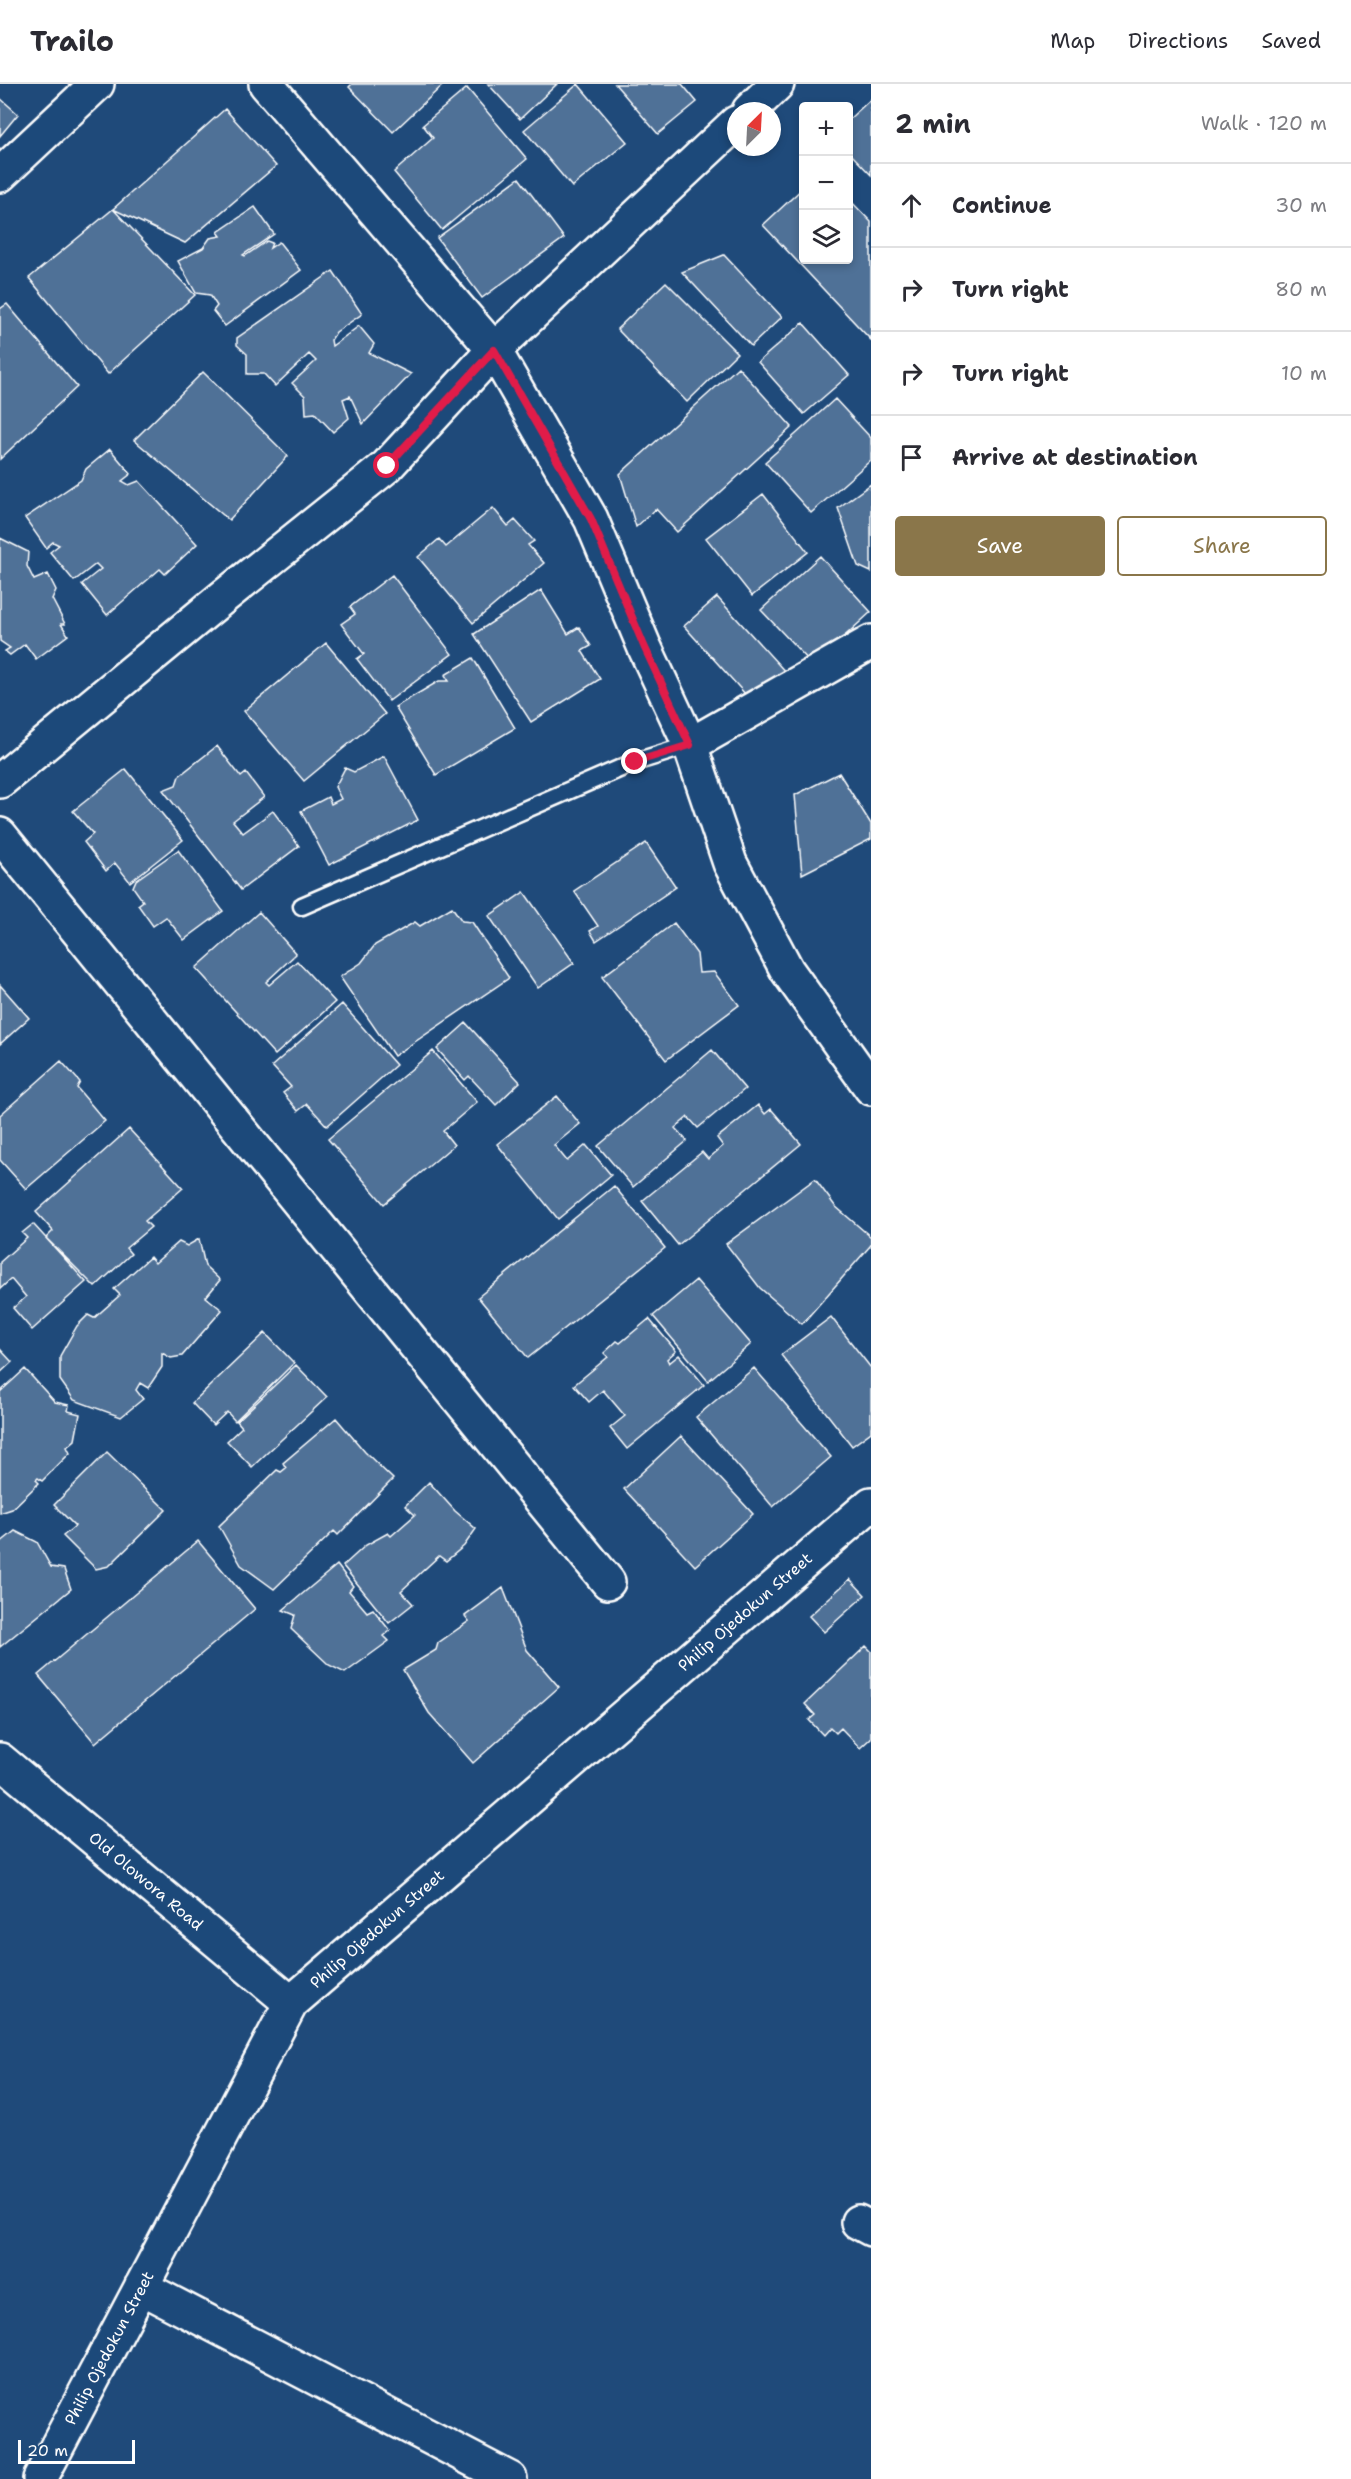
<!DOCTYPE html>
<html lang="en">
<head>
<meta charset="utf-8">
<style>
	:root { --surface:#fff; --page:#f2f2f3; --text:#2b2b33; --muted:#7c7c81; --line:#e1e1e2; --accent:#8a764a }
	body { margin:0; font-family:"Shantell Sans",sans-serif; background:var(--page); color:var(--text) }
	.controls { position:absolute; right:18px; top:18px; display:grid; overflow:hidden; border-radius:6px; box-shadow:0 3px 9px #0003 }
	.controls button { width:54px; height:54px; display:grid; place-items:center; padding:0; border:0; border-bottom:2px solid var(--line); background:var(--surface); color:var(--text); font:30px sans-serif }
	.compass { position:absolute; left:727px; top:18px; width:54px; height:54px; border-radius:50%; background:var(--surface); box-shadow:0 3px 9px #0003; rotate:24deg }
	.scale { position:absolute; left:18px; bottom:15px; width:117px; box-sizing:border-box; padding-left:6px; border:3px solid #fff; border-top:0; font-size:16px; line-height:21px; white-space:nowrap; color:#fff; -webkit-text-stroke:4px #1f4a7a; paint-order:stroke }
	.stop { position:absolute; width:18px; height:18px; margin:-14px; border:4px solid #e11d48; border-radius:50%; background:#fff }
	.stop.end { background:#e11d48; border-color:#fff; box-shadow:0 2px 6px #0008 }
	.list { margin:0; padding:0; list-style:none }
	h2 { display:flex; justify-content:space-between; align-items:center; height:78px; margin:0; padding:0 24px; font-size:26px }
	h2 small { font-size:20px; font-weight:400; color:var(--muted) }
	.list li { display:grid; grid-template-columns:39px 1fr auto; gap:18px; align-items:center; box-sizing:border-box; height:84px; padding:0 24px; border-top:2px solid var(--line) }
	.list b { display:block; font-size:22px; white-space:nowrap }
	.list em { font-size:20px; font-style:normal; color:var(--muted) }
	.actions { display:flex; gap:12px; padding:18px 24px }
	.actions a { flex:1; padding:14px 0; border:2px solid var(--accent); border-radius:6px; text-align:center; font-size:21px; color:var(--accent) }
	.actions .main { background:var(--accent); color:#fff }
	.icon { flex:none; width:33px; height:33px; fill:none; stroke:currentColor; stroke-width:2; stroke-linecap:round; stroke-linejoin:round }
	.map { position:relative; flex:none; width:871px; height:2395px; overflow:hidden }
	header { display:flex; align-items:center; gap:36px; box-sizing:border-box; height:84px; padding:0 30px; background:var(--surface); border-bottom:2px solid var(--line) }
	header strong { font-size:28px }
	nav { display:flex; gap:33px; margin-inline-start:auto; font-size:21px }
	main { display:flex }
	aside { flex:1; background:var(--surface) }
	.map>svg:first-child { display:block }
	.building { fill:#507197; stroke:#fff; stroke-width:1.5 }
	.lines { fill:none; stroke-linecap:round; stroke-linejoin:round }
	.lane-casing { stroke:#fff; stroke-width:21 }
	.street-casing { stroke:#fff; stroke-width:38 }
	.lane { stroke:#1f4a7a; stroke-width:16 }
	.street { stroke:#1f4a7a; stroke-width:33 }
	.route { stroke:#e11d48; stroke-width:8 }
	.labels { text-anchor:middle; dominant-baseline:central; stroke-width:4.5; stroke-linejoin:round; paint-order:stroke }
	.street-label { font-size:16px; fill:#fff; stroke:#1f4a7a }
</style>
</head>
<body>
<header>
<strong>Trailo</strong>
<nav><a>Map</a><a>Directions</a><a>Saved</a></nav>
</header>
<main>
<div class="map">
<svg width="871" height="2395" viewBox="0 0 871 2395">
	<rect width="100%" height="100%" fill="#1f4a7a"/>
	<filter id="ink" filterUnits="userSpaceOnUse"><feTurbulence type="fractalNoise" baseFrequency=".0167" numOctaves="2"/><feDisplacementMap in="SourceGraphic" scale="12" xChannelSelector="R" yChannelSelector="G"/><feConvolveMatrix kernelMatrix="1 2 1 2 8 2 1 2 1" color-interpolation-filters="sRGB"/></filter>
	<g filter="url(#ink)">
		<!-- building -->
		<path class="building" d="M352 0H444L393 48 349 3Z
			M488 0H557L520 35Z
			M578 0 627 58 572 103 524 46Z
			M615 0H682L697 18 658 50Z
			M467 4 527 75 442 146 394 88 433 54 423 41Z
			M0 14 18 30 0 52Z
			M871 15V91L848 67V36Z
			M225 25 276 82 185 159 113 125Z
			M519 94 564 154 482 214 437 154Z
			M804 103V176H848V114L871 138V256L763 141Z
			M255 123 274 150 243 171 245 172 267 157 272 159 270 164 279 158 301 186 225 242 213 227 217 222 210 211 196 209 178 177 203 164 210 154 221 152 218 148Z
			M113 125 195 211 108 290 29 194Z
			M724 171 782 233 751 262 682 188Z
			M333 187 362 230 336 248 331 256 332 262 359 242 374 260 369 269 411 290 363 340 350 312 343 315 349 334 333 348 315 329 306 330 305 312 292 299 316 277 309 270 275 302 264 290H247V270L237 261V254Z
			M666 198 737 269 687 318 617 245Z
			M7 220 77 303 0 375V225Z
			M803 239 849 291 804 330 758 278Z
			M738 283 792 343 677 448 656 425 636 443 620 390Z
			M203 288 288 372 229 436 134 356Z
			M835 315 871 354V376L811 429 765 378Z
			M110 365 131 390 122 397 129 401 139 397 197 460 165 490 160 485 107 531 82 500 101 485 96 480 74 497 50 468 59 461 53 458 46 464 25 434 81 396 86 385Z
			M871 400V488L858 482 838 424Z
			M763 410 808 468 752 512 706 454Z
			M493 424 508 442 515 436 534 457 528 461 544 479 473 539 418 473 439 455 446 463Z
			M0 454 28 468 27 482 34 496 48 490 56 506 52 515 65 540H61L68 551 36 575 25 560 10 571 5 567 10 564 0 557Z
			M820 472 871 528 813 581 761 526Z
			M392 491 452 570 389 617 357 575 364 570 341 540 355 530 350 523Z
			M541 506 568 550 579 543 591 562 582 567 600 595 531 638 474 550Z
			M717 513 788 591 755 621 684 542Z
			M326 559 385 630 304 697 244 627Z
			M473 574 515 644 436 691 395 623 439 597H449L445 591Z
			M217 662 241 693 246 689 264 713 233 737 243 749 273 727 299 762 241 806 163 706 176 701 179 692Z
			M384 672 418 736 329 781 301 727 328 713 331 720 341 715 335 703 345 684 354 688Z
			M126 685 183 756 130 798 115 779 106 787 84 758 93 750 73 727Z
			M839 689 871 740V755L802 790 795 711Z
			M646 759 676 803 596 857 590 847 598 842 574 807Z
			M178 766 223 827 184 856 166 833 153 842 138 821 143 817 133 803 136 796Z
			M524 808 574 879 538 904 489 832Z
			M452 823 462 837 472 838 509 894 394 972 340 893 361 879 375 861 415 838 420 842Z
			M259 828 296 870 266 898 269 901 297 877 335 918 275 971 196 884Z
			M674 839 697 870 699 889 714 888 739 921 666 976 602 893Z
			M0 901 29 934 0 960Z
			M342 920 396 981 327 1042 307 1020 298 1027 283 1009 291 1003 272 982Z
			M466 939 520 998 496 1021 469 992 465 996 437 965Z
			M712 966 745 1005 698 1044 688 1033 675 1044 687 1057 633 1103 598 1062Z
			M433 967 477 1018 443 1047 454 1061 384 1120 328 1055Z
			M61 977 80 998 77 1004 105 1037 26 1105 0 1076V1031Z
			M557 1012 580 1040 554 1061 567 1077 586 1061 611 1091 558 1135 497 1060Z
			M758 1021 765 1030 771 1025 801 1060 678 1161 642 1117 702 1068 708 1075 723 1062 717 1054Z
			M129 1045 183 1104 145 1137 151 1143 126 1164 131 1170 95 1203 46 1154 53 1147 36 1128Z
			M815 1095 835 1122 871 1153V1161L802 1240 760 1204 726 1160Z
			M614 1102 665 1164 528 1274 478 1213Z
			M33 1140 86 1198 32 1246 13 1224 26 1213 11 1195 0 1205V1178L27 1154 22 1149Z
			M199 1155 205 1182 220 1196 206 1213 222 1226 182 1272 171 1274 162 1269V1283L148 1304 140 1299 136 1306 143 1315 121 1333 74 1316 60 1296V1272L77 1242 88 1231 94 1234 120 1211 114 1205 150 1173 155 1179 179 1158 187 1162Z
			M696 1196 751 1260 708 1297 653 1232Z
			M831 1233 871 1284V1348L852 1362 781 1271Z
			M649 1235 676 1267 667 1275 669 1279 679 1271 704 1301 627 1365 610 1344 625 1332 603 1306 589 1318 574 1301 608 1273 604 1269 617 1257 620 1259Z
			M265 1249 294 1279 235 1337 227 1328 213 1341 192 1319Z
			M0 1265 12 1278 0 1289Z
			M296 1281 327 1313 252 1383 227 1357 242 1343 237 1337Z
			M754 1284 831 1373 773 1423 696 1333Z
			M25 1285 55 1318 69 1321 68 1327 80 1330 75 1356 67 1363 70 1369 42 1397 38 1394 36 1396 39 1399 12 1425 0 1429V1308Z
			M336 1334 365 1368 393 1395 338 1451 334 1447 274 1505 241 1481 219 1442 277 1386 281 1388 286 1384 283 1379Z
			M681 1352 753 1430 695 1482 624 1405Z
			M107 1368 166 1426 109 1482 96 1485 63 1452 75 1442 54 1421Z
			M429 1398 455 1427 476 1445 464 1462 446 1477 439 1472 401 1507 413 1520 389 1539 343 1482 366 1461 388 1449 391 1452 415 1431 405 1422Z
			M15 1447 37 1458 51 1483 64 1485 71 1505 0 1563V1459Z
			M198 1457 255 1525 95 1659 38 1591Z
			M337 1481 353 1502 349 1507 367 1528 373 1525 390 1547 384 1552 389 1557 345 1589 329 1581 291 1545 295 1531 283 1526Z
			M850 1495 865 1511 824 1548 809 1532Z
			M503 1504 527 1566 559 1603 473 1679 429 1629 403 1586 436 1566 438 1559 469 1537 465 1532Z
			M866 1562 871 1567V1654L860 1664 841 1644 836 1649 830 1643 823 1651 809 1636 815 1631 805 1620Z"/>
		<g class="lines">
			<defs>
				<path id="lane" d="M302 822 635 678 690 661"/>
				<path id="street" d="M266 0 494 266 591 435 644 562 690 661 730 779 787 886 871 1004
					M749 27 777 0
					M0 91 97 0
					M690 661 871 558
					M0 697 222 514 387 382 494 266 736 39
					M0 751 608 1498
					M0 1676 291 1919
					M858 2138 871 2145
					M141 2203 510 2395
					M40 2395 291 1919 871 1420"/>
			</defs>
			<!-- lane casing -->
			<use href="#lane" class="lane-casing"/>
			<!-- street casing -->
			<use href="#street" class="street-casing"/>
			<!-- lane -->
			<use href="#lane" class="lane"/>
			<!-- street -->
			<use href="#street" class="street"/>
		</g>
	</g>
	<g class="lines" filter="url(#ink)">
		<!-- route -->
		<path class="route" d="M387 382 494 266 591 435 644 562 690 661 635 678"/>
	</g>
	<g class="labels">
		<!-- street labels -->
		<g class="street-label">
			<text transform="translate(745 1528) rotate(-41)">Philip Ojedokun Street</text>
			<text transform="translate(146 1797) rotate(40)">Old Olowora Road</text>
			<text transform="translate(377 1845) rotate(-41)">Philip Ojedokun Street</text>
			<text transform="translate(109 2264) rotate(-62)">Philip Ojedokun Street</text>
		</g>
	</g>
</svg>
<div class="controls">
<button>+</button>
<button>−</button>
<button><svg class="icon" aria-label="layers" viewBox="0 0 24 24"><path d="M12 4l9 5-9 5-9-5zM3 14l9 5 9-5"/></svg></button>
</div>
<svg class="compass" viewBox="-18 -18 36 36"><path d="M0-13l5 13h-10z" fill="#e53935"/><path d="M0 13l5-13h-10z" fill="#7c7c81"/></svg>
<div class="scale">20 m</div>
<div class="stop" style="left:387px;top:382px"></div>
<div class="stop end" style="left:635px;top:678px"></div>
</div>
<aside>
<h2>2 min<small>Walk · 120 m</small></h2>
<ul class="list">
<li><svg class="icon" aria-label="ahead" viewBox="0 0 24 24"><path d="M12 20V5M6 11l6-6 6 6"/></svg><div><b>Continue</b></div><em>30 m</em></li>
<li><svg class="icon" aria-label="right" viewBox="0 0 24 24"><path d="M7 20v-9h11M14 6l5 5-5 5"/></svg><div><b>Turn right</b></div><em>80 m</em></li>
<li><svg class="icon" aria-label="right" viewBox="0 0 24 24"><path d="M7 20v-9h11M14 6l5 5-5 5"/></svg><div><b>Turn right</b></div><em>10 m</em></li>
<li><svg class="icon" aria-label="arrive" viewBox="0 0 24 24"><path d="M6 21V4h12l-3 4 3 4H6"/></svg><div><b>Arrive at destination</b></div></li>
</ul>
<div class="actions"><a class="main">Save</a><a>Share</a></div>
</aside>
</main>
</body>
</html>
